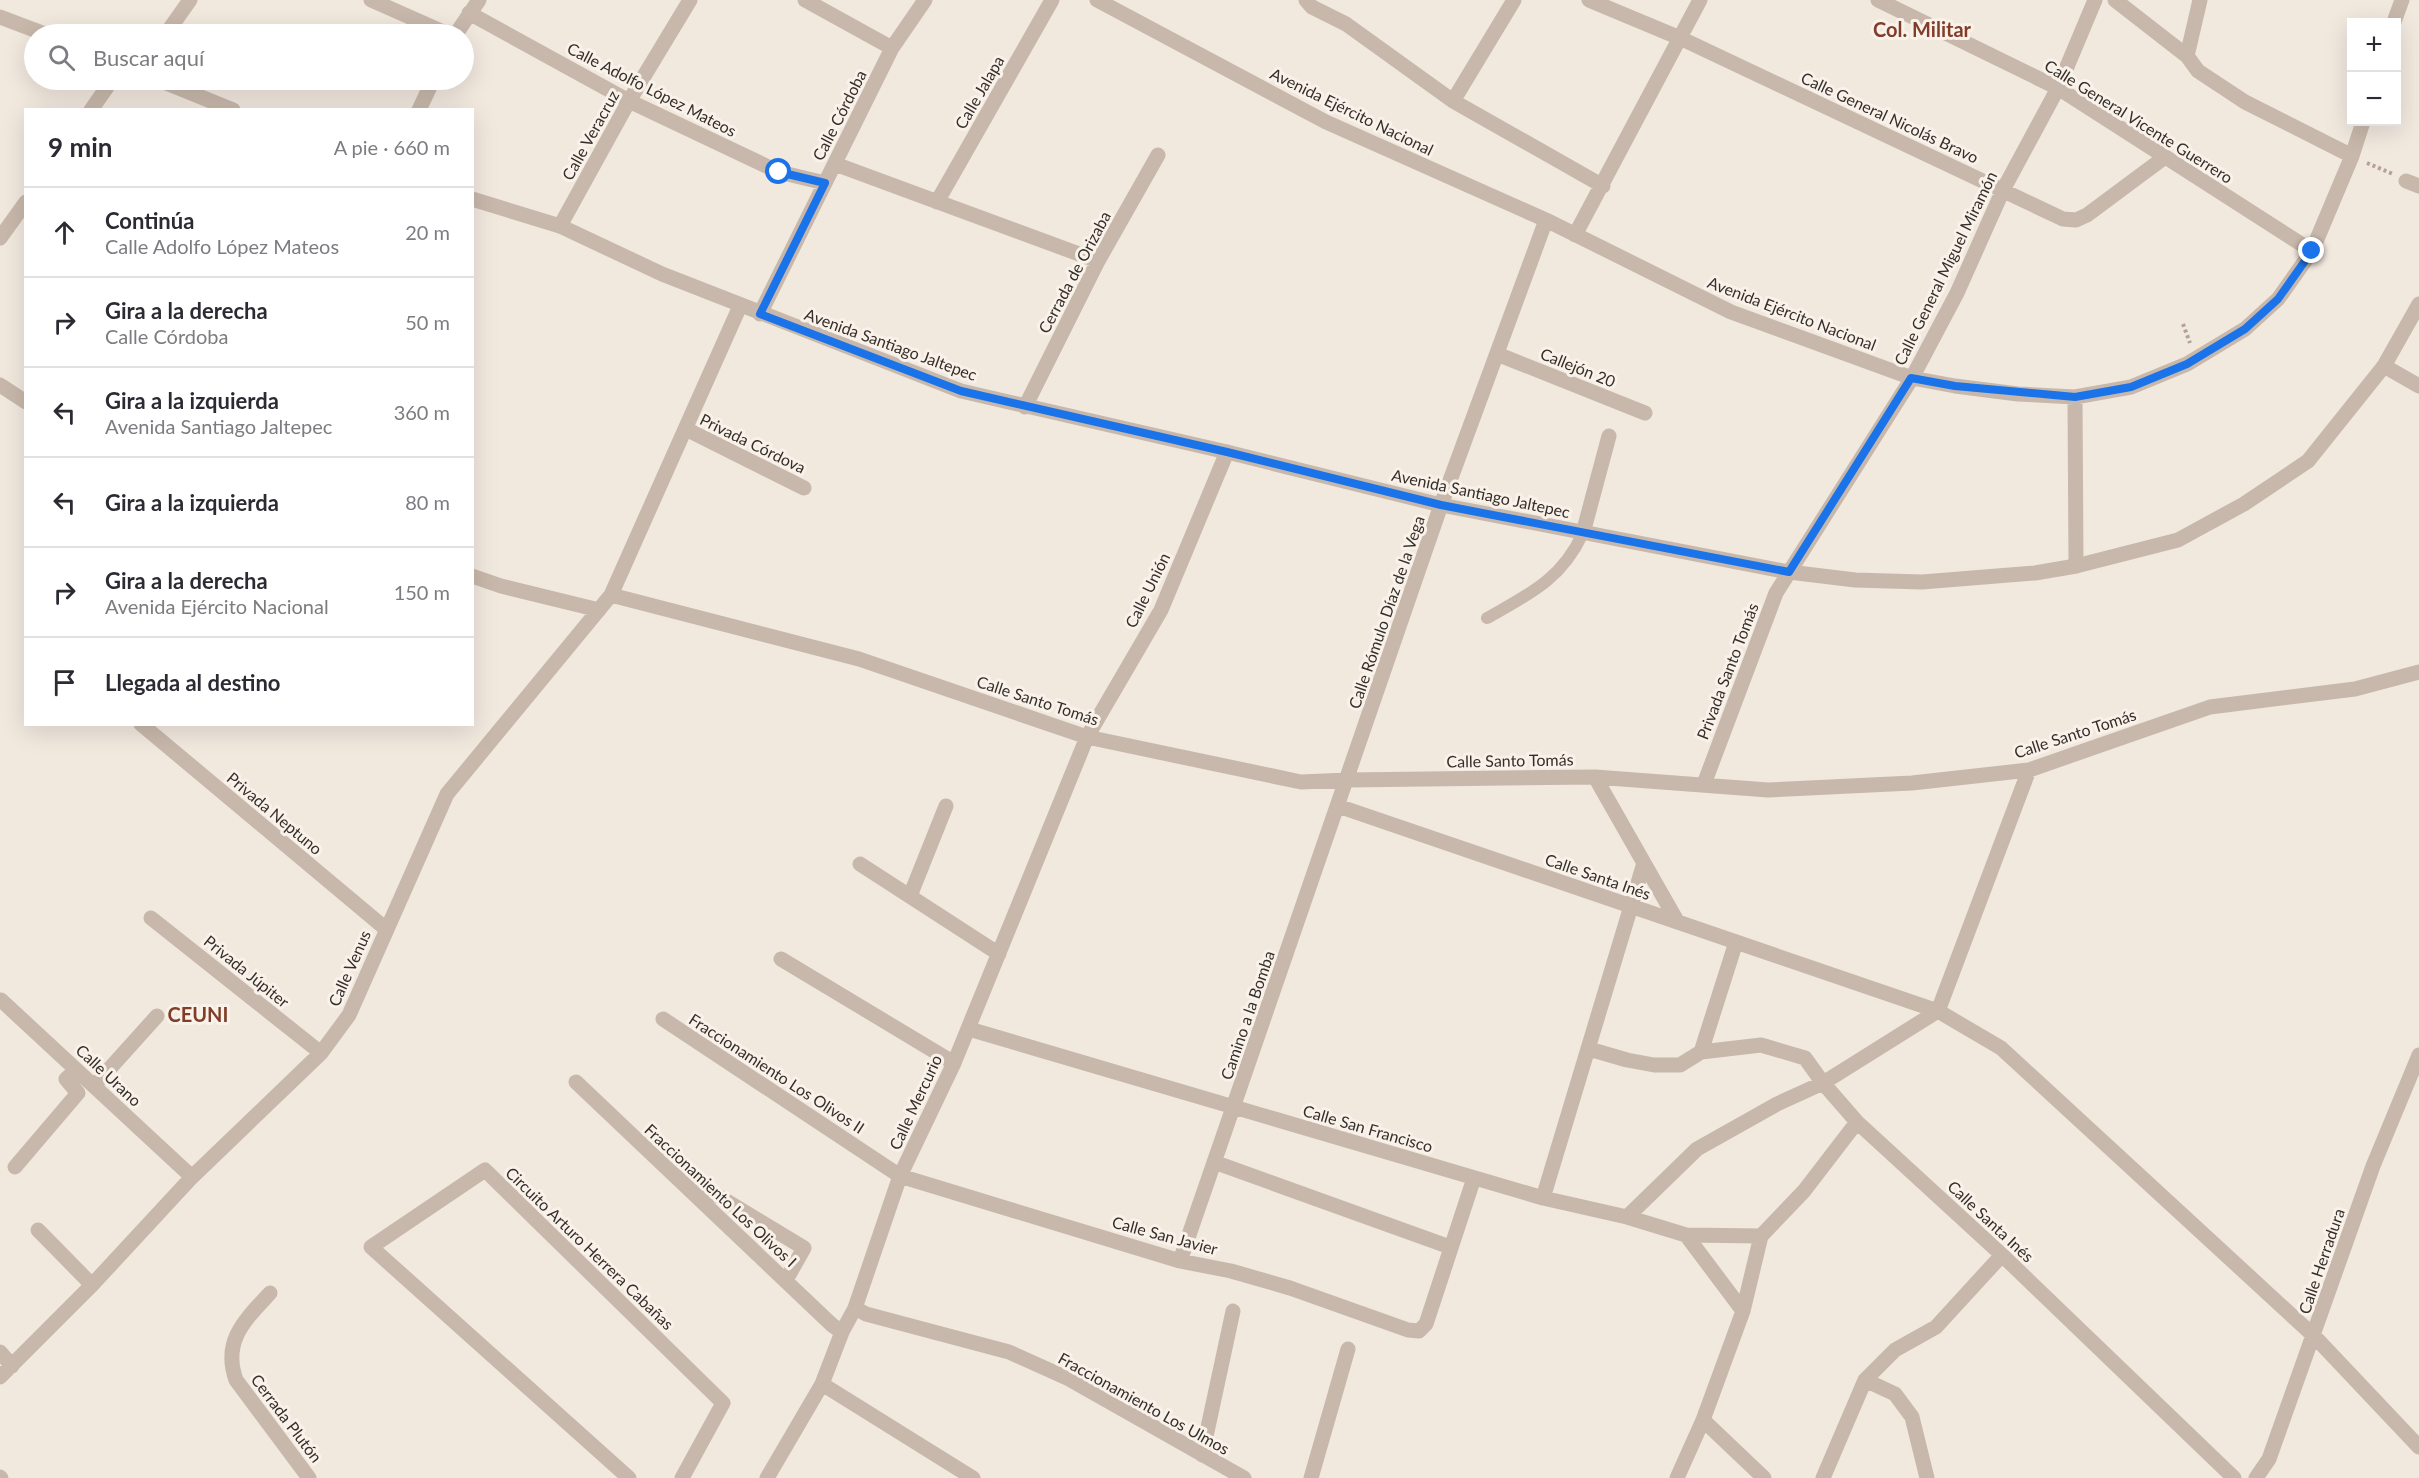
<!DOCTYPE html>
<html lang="es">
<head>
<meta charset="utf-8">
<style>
	:root { --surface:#fff; --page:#f2f2f3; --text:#2b2b33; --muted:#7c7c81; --line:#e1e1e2 }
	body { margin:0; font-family:Lato,sans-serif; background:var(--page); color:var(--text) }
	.controls { position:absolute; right:18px; top:18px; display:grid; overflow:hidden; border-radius:0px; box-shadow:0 6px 24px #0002 }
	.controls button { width:54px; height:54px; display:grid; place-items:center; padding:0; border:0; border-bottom:2px solid var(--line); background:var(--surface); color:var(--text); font:30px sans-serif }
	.stop { position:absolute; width:18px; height:18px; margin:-14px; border:4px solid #1a73e8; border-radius:50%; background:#fff }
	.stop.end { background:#1a73e8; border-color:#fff; box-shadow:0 2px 6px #0008 }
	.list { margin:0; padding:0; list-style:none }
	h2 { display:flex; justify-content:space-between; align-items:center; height:78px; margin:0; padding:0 24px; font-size:26px }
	h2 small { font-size:20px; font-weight:400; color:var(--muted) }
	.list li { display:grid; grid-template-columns:39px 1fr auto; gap:18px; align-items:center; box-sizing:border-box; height:90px; padding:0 24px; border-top:2px solid var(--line) }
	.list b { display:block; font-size:22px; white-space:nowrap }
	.list p { margin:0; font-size:20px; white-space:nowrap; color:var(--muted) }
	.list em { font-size:20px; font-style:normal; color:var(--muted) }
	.icon { flex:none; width:33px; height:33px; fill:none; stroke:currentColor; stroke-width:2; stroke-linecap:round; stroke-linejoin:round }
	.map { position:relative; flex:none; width:2419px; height:1478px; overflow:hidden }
	.search { position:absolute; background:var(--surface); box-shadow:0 6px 24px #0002; left:24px; top:24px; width:450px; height:66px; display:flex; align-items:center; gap:15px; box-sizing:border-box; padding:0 21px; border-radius:33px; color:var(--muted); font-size:22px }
	.panel { position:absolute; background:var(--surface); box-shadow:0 6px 24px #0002; left:24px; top:108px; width:450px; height:618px; border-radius:0px }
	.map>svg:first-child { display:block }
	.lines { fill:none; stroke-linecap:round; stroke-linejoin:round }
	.path { stroke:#b4a295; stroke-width:4; stroke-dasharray:3 3; stroke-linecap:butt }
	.service { stroke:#c8b8ab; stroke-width:12 }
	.minor { stroke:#c8b8ab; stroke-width:15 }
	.tertiary { stroke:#c8b8ab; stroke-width:15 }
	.route { stroke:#1a73e8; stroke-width:8 }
	.labels { text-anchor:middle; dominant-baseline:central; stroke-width:6; stroke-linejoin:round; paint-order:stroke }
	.street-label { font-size:16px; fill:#362e29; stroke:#f9f2ea }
	.quarter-label { font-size:20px; font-weight:bold; fill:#803d28; stroke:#f9f2ea }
</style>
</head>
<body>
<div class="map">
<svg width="2419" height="1478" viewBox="0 0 2419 1478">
	<rect width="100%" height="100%" fill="#f1e8de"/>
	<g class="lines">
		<!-- path -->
		<path class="path" d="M2367 163 2393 174
			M2183 324 2190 343"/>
		<!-- service -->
		<path class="service" d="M1487 618C1530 594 1562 579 1583 533"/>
		<!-- minor -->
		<path class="minor" d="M371 0 448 34
			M805 0 892 48
			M1097 0 1326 122 1546 220 1731 312 1912 378 1955 386 2018 394 2075 397 2131 387 2187 364 2245 329 2278 299 2312 251 2352 156 2363 122
			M1306 0 1312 7 1346 24 1453 101 1603 186
			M1589 0 1680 38 2063 219 2076 220 2087 215 2165 157
			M1878 0 2058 88 2312 251
			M2115 0 2187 56 2198 71 2245 102 2352 156
			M469 13 629 101 779 172 825 183
			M2394 22 2402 0
			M166 34 190 0
			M456 34 479 0
			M2187 56 2200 0
			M1453 101 1514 0
			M91 110 112 80
			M419 110 433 80
			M835 164 1098 261
			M2406 181 2419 186
			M937 202 1052 0
			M560 226 629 101 690 0
			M1575 235 1700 0
			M0 238 26 202
			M760 314 892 48 925 0
			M1497 354 1645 413
			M2384 366 2419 386
			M0 385 26 402
			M2075 397 2076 566
			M1025 407 1098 261 1158 155
			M686 429 804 488
			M1583 533 1609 436
			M472 576 501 586 599 610
			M611 595 859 659 1087 737 1301 782 1347 780 1595 777 1768 790 1912 783 2029 770 2210 707 2355 689 2419 672
			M141 724 386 929
			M1595 777 1677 921
			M1704 784 1776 593 1912 378 1957 293 2003 190 2058 88 2095 0
			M1338 806 1938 1011 2001 1048 2314 1336 2419 1447
			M860 864 999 954
			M910 896 946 806
			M151 918 321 1053
			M781 959 954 1063
			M1 1000 192 1177
			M663 1019 900 1176 1180 1261 1231 1271 1290 1288 1408 1330 1419 1331 1426 1324 1474 1178
			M969 1029 1543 1198 1627 1217 1686 1235 1761 1236
			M1589 1049 1627 1060 1654 1065H1680L1701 1052 1761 1045 1805 1058 1823 1083 1857 1122 2002 1255 2234 1478
			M1701 1052 1736 942
			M576 1082 832 1325 842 1332
			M94 1086 157 1016
			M1214 1162 1450 1247
			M15 1167 78 1093 66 1079 76 1070
			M682 1174 804 1248 786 1280
			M1543 1198 1644 863
			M1627 1217 1697 1149 1777 1104 1823 1083 1938 1011 2029 770
			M38 1230 92 1285
			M1686 1235 1743 1311
			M1180 1261 1441 505 1546 220
			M270 1293C245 1320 222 1341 236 1380L309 1478
			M855 1308 866 1314 1009 1352 1069 1379 1244 1478
			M0 1352 12 1366
			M0 1377 92 1285 192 1177 321 1053 349 1015 447 794 611 595 740 306
			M1865 1380 1895 1394 1912 1417 1927 1478
			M822 1384 973 1478
			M1703 1420 1764 1478
			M1202 1455 1233 1311
			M629 1478 371 1247 485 1170 723 1403 682 1478
			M767 1478 822 1384 842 1332 855 1308 900 1176 954 1063 1087 737 1161 610 1227 452
			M1311 1478 1348 1349
			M1677 1478 1703 1420 1743 1311 1761 1236 1804 1191 1857 1122
			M1823 1478 1865 1380 1895 1350 1936 1327 2002 1255
			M2256 1478 2269 1459 2373 1166 2419 1055"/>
		<!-- tertiary -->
		<path class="tertiary" d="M0 17 45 34
			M159 80 233 110
			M472 199 560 226 662 274 961 391 1227 452 1441 505 1789 572 1855 580 1922 582 2035 573 2076 566 2178 540 2244 504 2308 461 2384 366 2419 304
			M0 1477 1 1478"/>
	</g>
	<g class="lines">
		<!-- route -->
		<path class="route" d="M779 172 825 183 760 314 961 391 1227 452 1441 505 1789 572 1911 378 1955 386 2075 397 2131 387 2187 364 2245 329 2278 299 2312 251"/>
	</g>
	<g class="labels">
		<!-- street labels -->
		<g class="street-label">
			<text transform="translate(652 89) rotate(27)">Calle Adolfo López Mateos</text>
			<text transform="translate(979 92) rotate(-60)">Calle Jalapa</text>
			<text transform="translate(1352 111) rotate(26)">Avenida Ejército Nacional</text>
			<text transform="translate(839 115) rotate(-63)">Calle Córdoba</text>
			<text transform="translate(1890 117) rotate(25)">Calle General Nicolás Bravo</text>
			<text transform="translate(2139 121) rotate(32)">Calle General Vicente Guerrero</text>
			<text transform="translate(590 135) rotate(-61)">Calle Veracruz</text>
			<text transform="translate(1945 268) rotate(-64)">Calle General Miguel Miramón</text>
			<text transform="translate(1074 272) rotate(-62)">Cerrada de Orizaba</text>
			<text transform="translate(1792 313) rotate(21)">Avenida Ejército Nacional</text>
			<text transform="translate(891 344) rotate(20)">Avenida Santiago Jaltepec</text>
			<text transform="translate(1578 367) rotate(22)">Callejón 20</text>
			<text transform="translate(753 443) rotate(26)">Privada Córdova</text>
			<text transform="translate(1481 493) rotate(12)">Avenida Santiago Jaltepec</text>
			<text transform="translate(1147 590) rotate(-64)">Calle Unión</text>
			<text transform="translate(1386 612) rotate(-71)">Calle Rómulo Díaz de la Vega</text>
			<text transform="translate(1727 671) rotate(-69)">Privada Santo Tomás</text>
			<text transform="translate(1038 700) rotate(18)">Calle Santo Tomás</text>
			<text transform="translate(2075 733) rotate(-18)">Calle Santo Tomás</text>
			<text transform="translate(1510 760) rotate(-1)">Calle Santo Tomás</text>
			<text transform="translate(275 813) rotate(40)">Privada Neptuno</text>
			<text transform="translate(1598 876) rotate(19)">Calle Santa Inés</text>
			<text transform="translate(349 968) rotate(-66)">Calle Venus</text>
			<text transform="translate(247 971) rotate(39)">Privada Júpiter</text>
			<text transform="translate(1247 1015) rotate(-71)">Camino a la Bomba</text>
			<text transform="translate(777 1073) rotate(33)">Fraccionamiento Los Olivos II</text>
			<text transform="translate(109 1075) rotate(43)">Calle Urano</text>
			<text transform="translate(915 1102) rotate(-65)">Calle Mercurio</text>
			<text transform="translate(1368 1128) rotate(16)">Calle San Francisco</text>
			<text transform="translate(721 1195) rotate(43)">Fraccionamiento Los Olivos I</text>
			<text transform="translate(1991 1221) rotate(43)">Calle Santa Inés</text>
			<text transform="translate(1165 1235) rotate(15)">Calle San Javier</text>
			<text transform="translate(590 1248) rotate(44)">Circuito Arturo Herrera Cabañas</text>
			<text transform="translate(2321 1261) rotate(-71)">Calle Herradura</text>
			<text transform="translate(1144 1403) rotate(29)">Fraccionamiento Los Ulmos</text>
			<text transform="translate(287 1418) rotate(53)">Cerrada Plutón</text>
		</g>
		<!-- quarter labels -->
		<g class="quarter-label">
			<text x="1922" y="29">Col. Militar</text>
			<text x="198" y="1014">CEUNI</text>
		</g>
	</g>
</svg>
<div class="controls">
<button>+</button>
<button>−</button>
</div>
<div class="stop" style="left:779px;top:172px"></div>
<div class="stop end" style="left:2312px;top:251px"></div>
<div class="search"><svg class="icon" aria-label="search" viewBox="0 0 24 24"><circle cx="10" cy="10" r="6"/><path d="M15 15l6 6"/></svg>Buscar aquí</div>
<section class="panel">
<h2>9 min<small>A pie · 660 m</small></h2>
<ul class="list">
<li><svg class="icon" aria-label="ahead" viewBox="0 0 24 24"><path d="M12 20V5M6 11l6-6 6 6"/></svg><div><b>Continúa</b><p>Calle Adolfo López Mateos</p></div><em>20 m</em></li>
<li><svg class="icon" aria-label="right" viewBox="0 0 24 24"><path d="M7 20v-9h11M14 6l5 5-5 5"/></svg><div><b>Gira a la derecha</b><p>Calle Córdoba</p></div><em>50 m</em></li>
<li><svg class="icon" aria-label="left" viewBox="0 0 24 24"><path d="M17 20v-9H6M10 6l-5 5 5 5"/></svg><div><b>Gira a la izquierda</b><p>Avenida Santiago Jaltepec</p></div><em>360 m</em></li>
<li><svg class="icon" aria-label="left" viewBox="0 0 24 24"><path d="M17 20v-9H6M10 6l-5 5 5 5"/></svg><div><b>Gira a la izquierda</b></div><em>80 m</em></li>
<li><svg class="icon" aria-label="right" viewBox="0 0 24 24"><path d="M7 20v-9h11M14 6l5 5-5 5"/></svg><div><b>Gira a la derecha</b><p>Avenida Ejército Nacional</p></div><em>150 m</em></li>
<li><svg class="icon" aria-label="arrive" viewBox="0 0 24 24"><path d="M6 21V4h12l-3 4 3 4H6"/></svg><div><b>Llegada al destino</b></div></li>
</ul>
</section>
</div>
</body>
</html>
